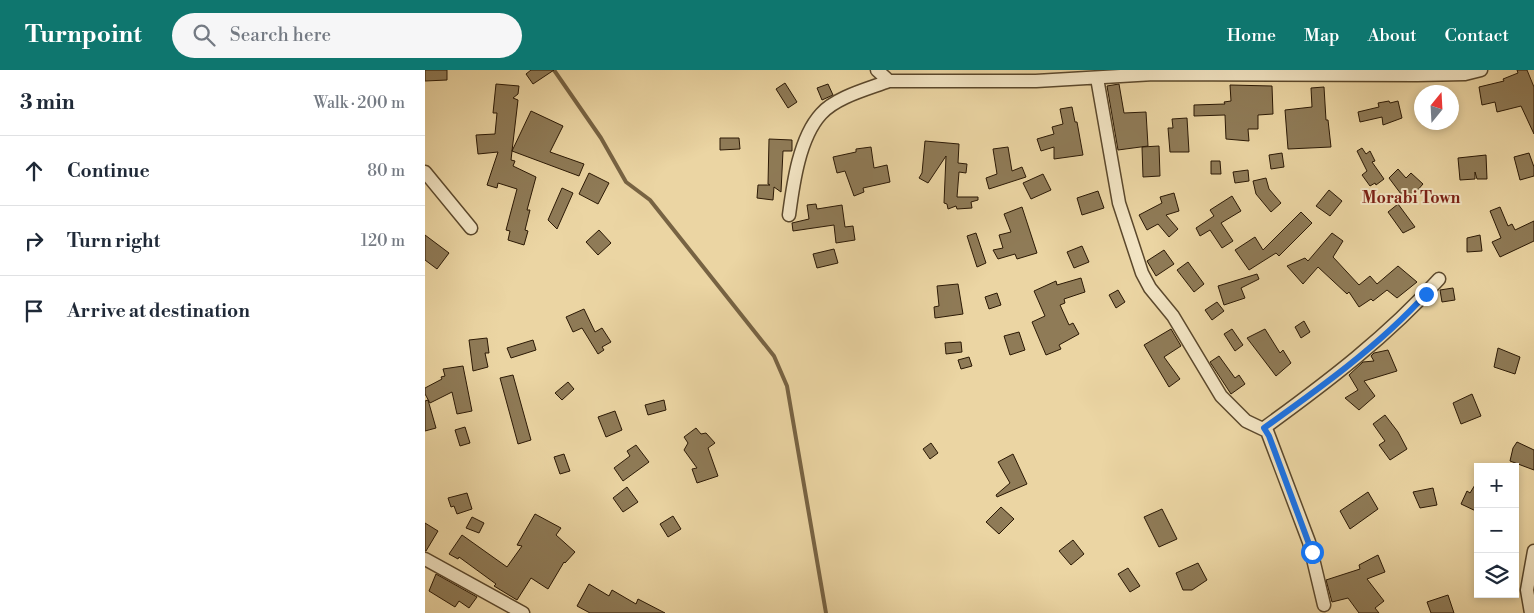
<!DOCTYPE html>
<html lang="en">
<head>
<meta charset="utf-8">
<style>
	:root { --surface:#fff; --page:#f6f6f7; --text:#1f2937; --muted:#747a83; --line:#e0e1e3; --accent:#0f766e }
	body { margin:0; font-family:"Libre Bodoni",serif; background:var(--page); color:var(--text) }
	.controls { position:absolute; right:15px; bottom:15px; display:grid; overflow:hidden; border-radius:0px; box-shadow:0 2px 8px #0003 }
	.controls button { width:45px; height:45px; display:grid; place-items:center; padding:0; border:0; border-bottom:1px solid var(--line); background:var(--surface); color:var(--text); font:25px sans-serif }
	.compass { position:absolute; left:989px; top:15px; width:45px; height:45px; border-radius:50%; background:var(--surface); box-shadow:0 2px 8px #0003; rotate:18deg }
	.stop { position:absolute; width:15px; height:15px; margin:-11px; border:4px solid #1a73e8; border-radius:50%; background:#fff }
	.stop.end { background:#1a73e8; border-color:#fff; box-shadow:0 1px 5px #0008 }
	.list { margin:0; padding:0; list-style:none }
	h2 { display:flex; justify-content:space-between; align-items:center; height:65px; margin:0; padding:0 20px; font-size:21px }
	h2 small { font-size:16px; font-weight:400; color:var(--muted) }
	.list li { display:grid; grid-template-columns:32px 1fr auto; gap:15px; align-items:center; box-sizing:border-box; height:70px; padding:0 20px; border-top:1px solid var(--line) }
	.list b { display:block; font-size:19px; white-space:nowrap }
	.list em { font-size:16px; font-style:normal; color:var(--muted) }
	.icon { flex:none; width:28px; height:28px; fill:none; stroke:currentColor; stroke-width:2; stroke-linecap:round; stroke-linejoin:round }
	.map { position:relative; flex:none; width:1109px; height:543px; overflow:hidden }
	header { display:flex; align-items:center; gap:30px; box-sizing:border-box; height:70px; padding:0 25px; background:var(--accent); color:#fff }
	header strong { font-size:24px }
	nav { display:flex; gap:28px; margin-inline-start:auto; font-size:18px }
	.search { width:350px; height:45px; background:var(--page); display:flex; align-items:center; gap:12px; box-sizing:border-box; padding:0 18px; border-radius:28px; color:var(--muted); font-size:19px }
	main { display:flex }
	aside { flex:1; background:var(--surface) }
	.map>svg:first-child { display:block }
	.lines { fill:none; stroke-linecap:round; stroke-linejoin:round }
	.stream { stroke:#776343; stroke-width:4 }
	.building { fill:#8f7b57; stroke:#2b1905 }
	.street-casing { stroke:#5b482c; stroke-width:15 }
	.street { stroke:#f2e4c3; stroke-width:12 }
	.route { stroke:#1a73e8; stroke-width:6 }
	.labels { text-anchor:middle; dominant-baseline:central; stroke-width:4; stroke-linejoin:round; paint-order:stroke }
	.neighbourhood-label { font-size:16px; font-weight:bold; fill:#7a1f14; stroke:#f2e4c3 }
</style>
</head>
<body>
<header>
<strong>Turnpoint</strong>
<div class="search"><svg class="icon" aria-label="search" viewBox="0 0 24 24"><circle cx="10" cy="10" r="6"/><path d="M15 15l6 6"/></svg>Search here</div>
<nav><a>Home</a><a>Map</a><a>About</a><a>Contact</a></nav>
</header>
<main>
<aside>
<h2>3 min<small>Walk · 200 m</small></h2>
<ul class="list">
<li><svg class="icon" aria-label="ahead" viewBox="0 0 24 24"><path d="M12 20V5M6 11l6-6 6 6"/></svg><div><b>Continue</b></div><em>80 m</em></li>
<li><svg class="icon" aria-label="right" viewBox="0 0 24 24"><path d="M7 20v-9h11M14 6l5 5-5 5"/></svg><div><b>Turn right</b></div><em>120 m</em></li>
<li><svg class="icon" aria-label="arrive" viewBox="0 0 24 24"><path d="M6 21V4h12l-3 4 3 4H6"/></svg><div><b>Arrive at destination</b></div></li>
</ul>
</aside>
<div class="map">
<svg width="1109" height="543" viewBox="0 0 1109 543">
	<rect width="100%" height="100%" fill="#ebd5a3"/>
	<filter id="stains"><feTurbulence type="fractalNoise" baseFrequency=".004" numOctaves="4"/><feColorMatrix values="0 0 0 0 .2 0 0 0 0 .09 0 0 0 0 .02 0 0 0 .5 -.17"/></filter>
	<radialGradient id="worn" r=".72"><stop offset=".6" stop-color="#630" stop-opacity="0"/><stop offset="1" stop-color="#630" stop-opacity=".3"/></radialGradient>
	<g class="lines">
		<!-- stream -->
		<path class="stream" d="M129 0 176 68 201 112 225 130 349 286 362 316 401 543"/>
	</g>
	<!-- building -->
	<path class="building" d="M0 0H22V10L0 11Z
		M106 0H129L108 14 101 4Z
		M1092 0H1102L1109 17V64L1096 36 1072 42 1070 32 1057 35 1054 17 1079 11 1078 9 1093 3Z
		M360 13 372 32 363 38 351 19Z
		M71 14 94 16 93 24 88 28 93 30 87 81 106 41 138 56 125 82 159 94 154 106 87 81 86 90 90 91 88 96 111 107 102 140H105L100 160 103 161 99 175 83 170 85 161 81 160 92 119 73 113 72 118 62 115 73 82 53 84 51 65 70 64 72 43H68Z
		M403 14 408 25 397 30 392 18Z
		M694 14 699 43 721 42 723 76 693 80 682 16Z
		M805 15 847 16 848 44 833 45V59H823L824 71 801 69 800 45 769 46V35L800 34 799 32 806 31Z
		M899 17 901 50H903L906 77 863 79 860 40 887 37 886 18Z
		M964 31 965 33 973 31 977 48 958 55 957 47 935 52 933 42 954 37 953 33Z
		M647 37 650 52H652L658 85 629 89V77L616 81 612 69 629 64 627 57 638 54 635 39Z
		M762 48 764 82H745L743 58H748L747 49Z
		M295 68H314L315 79 295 80Z
		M344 69 367 70V81H358L356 122 349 117 348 130 332 128 333 115H345L343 114Z
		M500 71 534 74 533 93 542 94 541 103 534 102 532 127H553V130L546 132 547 138 532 139 531 136 523 139 522 134 519 133 521 86 503 113 494 108 497 103Z
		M734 76 735 106 718 107 717 77Z
		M446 77 449 98 462 95 465 112 438 118 439 122 429 126 420 101 412 103 408 87 431 82V79Z
		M583 77 587 101 597 97 601 107 564 119 561 108 572 104 568 79Z
		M937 78 941 84 945 81 950 91 947 92 959 109 951 115 950 113 945 116 937 105 942 101 932 81Z
		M857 83 859 97 846 99 844 85Z
		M1104 83 1109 97V106L1095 110 1089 87Z
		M1061 85 1062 109H1052L1050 102V109L1035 110 1033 88Z
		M786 91H795L796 104H786Z
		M973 99 981 108 986 103 998 114 982 132 964 108Z
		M823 100 824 111 810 113 808 102Z
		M164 103 184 113 173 134 154 124Z
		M618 104 626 120 606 129 598 113Z
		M841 108 844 119 856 133 846 142 831 124 828 111Z
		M137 118 148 123 132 159 123 150Z
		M904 120 917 131 905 146 891 136Z
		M673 121 679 138 657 145 652 128Z
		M749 123 754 141 741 145 753 159 744 167 733 154 722 160 714 145 737 133 735 127Z
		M807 126 816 141 796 153 808 171 797 178 785 160 775 166 771 158 789 146 785 140Z
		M391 134 392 139 417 135 420 157 428 156 430 170 411 173 409 155 368 161 367 153 384 149 382 135Z
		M973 134 990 157 978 163 963 142Z
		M597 137 612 183 592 189 590 184 573 189 568 180 578 178 574 165 586 162 579 144Z
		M1075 137 1083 156 1087 154 1090 160 1109 151V171L1075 187 1067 172 1076 168 1065 141Z
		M876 142 887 153 854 186 851 183 824 200 810 180 830 167 838 180Z
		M174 160 186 173 173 185 161 172Z
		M551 163 561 193 552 197 542 166Z
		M907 163 918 171 908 187 934 215 945 206 952 214 973 196 992 212 972 228 962 220 948 231 946 229 934 237 924 222 922 224 893 197 878 214 862 196 880 188 883 191Z
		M0 165 24 183 12 199 0 190Z
		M1055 165 1057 181 1042 182V168Z
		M657 176 664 192 649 198 642 182Z
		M409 179 413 193 392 198 388 184Z
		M739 180 749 194 731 206 722 191Z
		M763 192 779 214 769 222 752 200Z
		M832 204 834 209 816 218 820 228 799 235 793 216Z
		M656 208 660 222 639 229 640 233 635 235 644 255 648 253 654 264 634 275 636 279 621 285 607 252 620 246 609 221 631 211 632 215Z
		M533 214 538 244 510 248 509 237 514 236 512 216Z
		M1028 218 1030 230 1017 232 1015 220Z
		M693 220 700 232 691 238 684 225Z
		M572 223 576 235 564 239 560 227Z
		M792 232 799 241 787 250 780 240Z
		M159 239 170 262 177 258 186 272 177 277 179 280 173 284 157 258 148 262 141 247Z
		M879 251 885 262 876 268 870 257Z
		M746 259 756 276 739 287 755 309 744 317 719 275Z
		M807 259 818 275 810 281 799 264Z
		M840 259 855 283 858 280 866 293 851 306 822 268Z
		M594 262 600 280 585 285 579 266Z
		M62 268 64 283H60L63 297 48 301 44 270Z
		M108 270 111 280 86 288 82 278Z
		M536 272 537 282 521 284 520 273Z
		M1073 278 1095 287 1090 304 1069 297Z
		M963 280 972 301 939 311 950 326 934 340 920 328 933 320 924 305 938 292 949 291 946 286 949 283Z
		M794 286 810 308 814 305 820 314 806 324 785 292Z
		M544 287 547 296 536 299 533 290Z
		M38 296 47 341 32 344 27 322 5 333 0 324V318L17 309 16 307 20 306 18 299Z
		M88 305 106 370 93 374 75 308Z
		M143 312 149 319 137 330 130 323Z
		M1047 324 1056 346 1036 354 1028 333Z
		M3 330 11 358 0 361V331Z
		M239 330 241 340 223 345 220 335Z
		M190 341 197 360 181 367 173 347Z
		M960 345 973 362 982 379 965 390 954 375 960 371 948 354Z
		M40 357 45 373 35 376 30 360Z
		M271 358 276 364 281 363 290 373 283 378 293 406 272 413 267 399 272 398 259 380 263 373 259 367Z
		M1092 372 1109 380V400L1085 391 1088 378Z
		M506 373 513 383 505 389 498 379Z
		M211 375 224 392 198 411 189 398 205 386 202 381Z
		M139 384 145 401 135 404 129 387Z
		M588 384 602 414 572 427 571 425 585 413 573 392Z
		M1053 410V442L1036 434 1042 421 1045 423Z
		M202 417 213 432 198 442 188 428Z
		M1008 418 1012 435 995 438 988 422Z
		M943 422 953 439 925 459 915 441Z
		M42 423 47 439 32 444 29 436 26 437 23 428Z
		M576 437 589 449 574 464 561 452Z
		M737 439 752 469 734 477 719 447Z
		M110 444 136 458 131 465 150 482 140 493 139 492 123 519 106 508 92 530 69 516 71 514 34 487 33 489 24 484 37 465 82 497 97 476 92 475Z
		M248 446 256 459 243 467 235 454Z
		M47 447 59 453 54 463 41 458Z
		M0 453 13 461 1 481H0Z
		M648 470 659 484 646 495 634 481Z
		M953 485 960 502 942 509 959 531 950 538 954 543H934L923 528 907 532 901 510 935 499 934 495Z
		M773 493 782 510 767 520H758L751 503Z
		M703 498 715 516 705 522 693 504Z
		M11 504 52 527 44 538 34 531 30 537 4 521Z
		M164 514 184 526 187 520 211 534 213 529 240 543H165L152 536Z
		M1023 525 1029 543H1006L1002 532Z"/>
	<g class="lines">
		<defs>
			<path id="street" d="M452 0 464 11H611L729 4 992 5 1040 4 1056 0
				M672 8 694 133 717 203 725 218 748 246 796 326 821 351 842 361 884 472 899 535
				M0 102 46 158
				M364 145C368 115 374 68 396 44 411 27 443 19 464 11
				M839 358C901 313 963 266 1014 209
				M0 489 98 543
				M1106 543 1102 520 1109 481"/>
		</defs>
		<!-- street casing -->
		<use href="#street" class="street-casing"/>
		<!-- street -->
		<use href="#street" class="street"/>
	</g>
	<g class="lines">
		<!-- route -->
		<path class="route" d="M887 482 844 366 839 358C895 318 955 275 1001 224"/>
	</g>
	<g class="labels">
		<!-- neighbourhood labels -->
		<g class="neighbourhood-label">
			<text x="986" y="128">Morabi Town</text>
		</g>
	</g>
	<rect width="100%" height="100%" filter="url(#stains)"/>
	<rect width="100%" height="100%" fill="url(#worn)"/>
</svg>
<div class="controls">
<button>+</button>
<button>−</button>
<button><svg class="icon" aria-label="layers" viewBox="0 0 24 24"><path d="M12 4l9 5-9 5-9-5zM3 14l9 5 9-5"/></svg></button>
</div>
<svg class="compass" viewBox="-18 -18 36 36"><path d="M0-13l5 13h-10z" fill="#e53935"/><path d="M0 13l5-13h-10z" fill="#747a83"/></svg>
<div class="stop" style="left:887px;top:482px"></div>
<div class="stop end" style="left:1001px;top:224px"></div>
</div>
</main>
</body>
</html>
